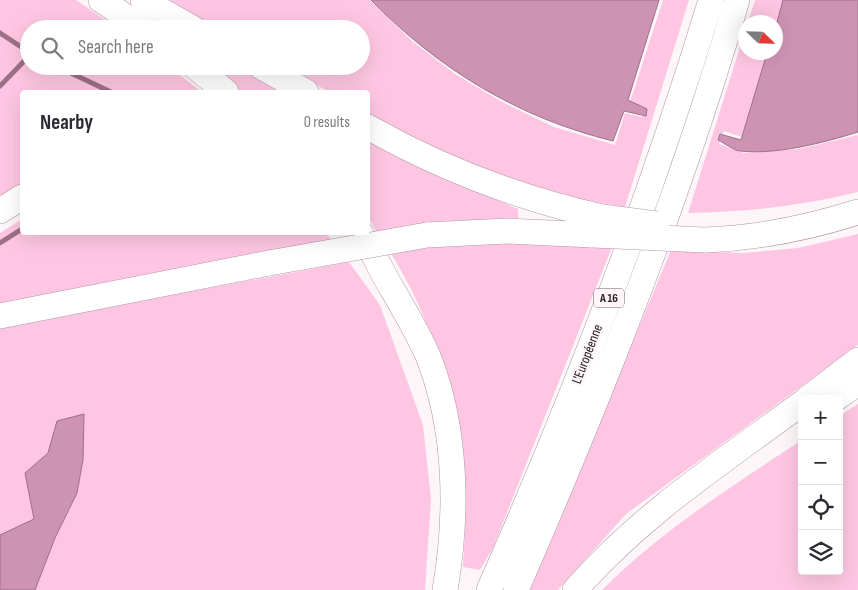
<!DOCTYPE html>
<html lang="en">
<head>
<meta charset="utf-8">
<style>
	:root { --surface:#fff; --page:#f2f2f3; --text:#2b2b33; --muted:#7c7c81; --line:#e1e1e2 }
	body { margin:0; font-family:"Sofia Sans Condensed",sans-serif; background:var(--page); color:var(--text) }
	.controls { position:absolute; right:15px; bottom:15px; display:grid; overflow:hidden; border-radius:5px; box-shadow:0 5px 20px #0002 }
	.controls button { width:45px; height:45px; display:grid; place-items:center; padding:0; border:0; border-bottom:1px solid var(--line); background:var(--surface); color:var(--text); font:25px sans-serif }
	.compass { position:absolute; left:738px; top:15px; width:45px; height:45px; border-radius:50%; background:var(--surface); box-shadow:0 5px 20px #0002; rotate:113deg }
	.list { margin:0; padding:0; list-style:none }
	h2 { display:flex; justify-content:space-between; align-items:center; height:65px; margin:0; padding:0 20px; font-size:21px }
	h2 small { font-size:16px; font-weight:400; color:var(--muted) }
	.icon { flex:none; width:28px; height:28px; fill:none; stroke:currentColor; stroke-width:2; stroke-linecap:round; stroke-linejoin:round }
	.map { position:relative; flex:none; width:858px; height:590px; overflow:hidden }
	.search { position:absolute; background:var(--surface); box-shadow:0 5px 20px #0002; left:20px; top:20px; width:350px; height:55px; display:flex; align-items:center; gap:12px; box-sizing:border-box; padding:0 18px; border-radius:28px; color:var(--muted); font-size:19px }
	.panel { position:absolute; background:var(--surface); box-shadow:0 5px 20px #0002; left:20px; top:90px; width:350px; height:145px; border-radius:5px }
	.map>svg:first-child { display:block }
	.green { fill:#fec6e2 }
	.water { fill:#ce92b2; stroke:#9d7088 }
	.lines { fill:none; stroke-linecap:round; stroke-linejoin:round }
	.stream { stroke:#9d7088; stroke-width:5 }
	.highway-casing { stroke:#b195a3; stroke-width:26 }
	.highway { stroke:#fff; stroke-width:25 }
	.highway-bridge-casing { stroke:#b195a3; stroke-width:26; stroke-linecap:butt }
	.highway-bridge { stroke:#fff; stroke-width:25 }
	.labels { text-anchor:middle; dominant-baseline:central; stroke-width:5; stroke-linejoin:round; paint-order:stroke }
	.shield { fill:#fcf6f9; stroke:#6a6065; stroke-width:1 }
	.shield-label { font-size:12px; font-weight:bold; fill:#2b2026 }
	.street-label { font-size:14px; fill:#2b2026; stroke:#fcf6f9 }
</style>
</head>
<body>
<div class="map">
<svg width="858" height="590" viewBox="0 0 858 590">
	<rect width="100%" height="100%" fill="#fcf6f9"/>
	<!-- green -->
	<path class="green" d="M0 0H76L119 29H29V66H168L202 92H22V190L0 203Z
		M167 0H370L412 41 455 74 502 102 554 127 615 145 625 113 642 117 644 107 630 102 663 0H689L625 207C597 202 569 198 542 191 483 175 421 143 368 114V92H329L283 66H361V29H217Z
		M755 0H784L776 28V22H748Z
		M745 31 746 52 768 53 742 137 724 131 719 144 744 153 799 149 858 135V192C802 206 746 212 688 213Z
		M209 66H238L282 92H241Z
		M368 141 393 155 518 209V218L378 234 368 217Z
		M22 219V232H325L334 242 0 307V233Z
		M858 234V345L626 514 558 590H530L671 250 744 253 798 248Z
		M483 242 612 247 493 548 480 570 463 567C465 531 468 492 462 456 451 384 429 314 390 252Z
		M349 262 380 305 423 425 431 499 425 590H0V327Z
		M858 404V590H602C661 531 732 486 802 440V571H839V416Z"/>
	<!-- water -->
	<path class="water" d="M371 0H659L628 100 647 109 646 116 624 111 613 141C519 118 438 69 371 0Z
		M783 0H858V132C823 143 776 155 740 151 735 151 724 143 718 140L720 134 741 140 767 53 776 52V26Z
		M84 414 83 460 77 493 55 538 35 590H0V535L34 519 25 473 48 453 57 421Z"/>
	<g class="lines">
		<!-- stream -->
		<path class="stream" d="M0 33 29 52
			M56 66 111 92
			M0 86 29 56
			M0 243 22 229"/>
		<defs>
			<path id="highway" d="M101 0 144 29
				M143 0 194 29
				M194 66 226 92
				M260 66 306 92
				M368 127C442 169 518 198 602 217
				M0 211 22 197
				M360 232C371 248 379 266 388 282 402 306 417 331 428 356 457 429 458 514 445 590
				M427 235 507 231 593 235
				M705 240C758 238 808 228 858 212
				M0 316 269 263
				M807 399 858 360
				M835 399 858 383
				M489 590C574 398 650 201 711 0
				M516 590C600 397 678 202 737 0
				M575 590C643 513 721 463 802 403"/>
		</defs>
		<!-- highway casing -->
		<use href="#highway" class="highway-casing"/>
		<!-- highway -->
		<use href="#highway" class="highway"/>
		<defs>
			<path id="highway-bridge" d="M602 217 657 224
				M593 235 705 240
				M269 263 427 235"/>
		</defs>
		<!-- highway-bridge casing -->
		<use href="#highway-bridge" class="highway-bridge-casing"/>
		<!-- highway-bridge -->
		<use href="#highway-bridge" class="highway-bridge"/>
	</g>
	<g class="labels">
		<!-- shield labels -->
		<rect class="shield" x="594" y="288.5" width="30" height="19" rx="4"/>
		<g class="shield-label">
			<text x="609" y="298">A 16</text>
		</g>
		<!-- street labels -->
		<g class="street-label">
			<text transform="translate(587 354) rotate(-69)">L'Européenne</text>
		</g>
	</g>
</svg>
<div class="controls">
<button>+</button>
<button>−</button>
<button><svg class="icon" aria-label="locate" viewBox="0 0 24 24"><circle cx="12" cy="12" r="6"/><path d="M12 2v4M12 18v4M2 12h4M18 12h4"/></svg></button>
<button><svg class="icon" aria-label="layers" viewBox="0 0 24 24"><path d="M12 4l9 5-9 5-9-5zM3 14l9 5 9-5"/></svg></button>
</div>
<svg class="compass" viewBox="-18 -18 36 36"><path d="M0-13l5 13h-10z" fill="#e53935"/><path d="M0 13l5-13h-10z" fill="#7c7c81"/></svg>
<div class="search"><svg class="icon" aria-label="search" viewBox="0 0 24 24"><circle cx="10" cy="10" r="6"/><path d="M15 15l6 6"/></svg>Search here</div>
<section class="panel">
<h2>Nearby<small>0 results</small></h2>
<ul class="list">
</ul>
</section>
</div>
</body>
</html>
